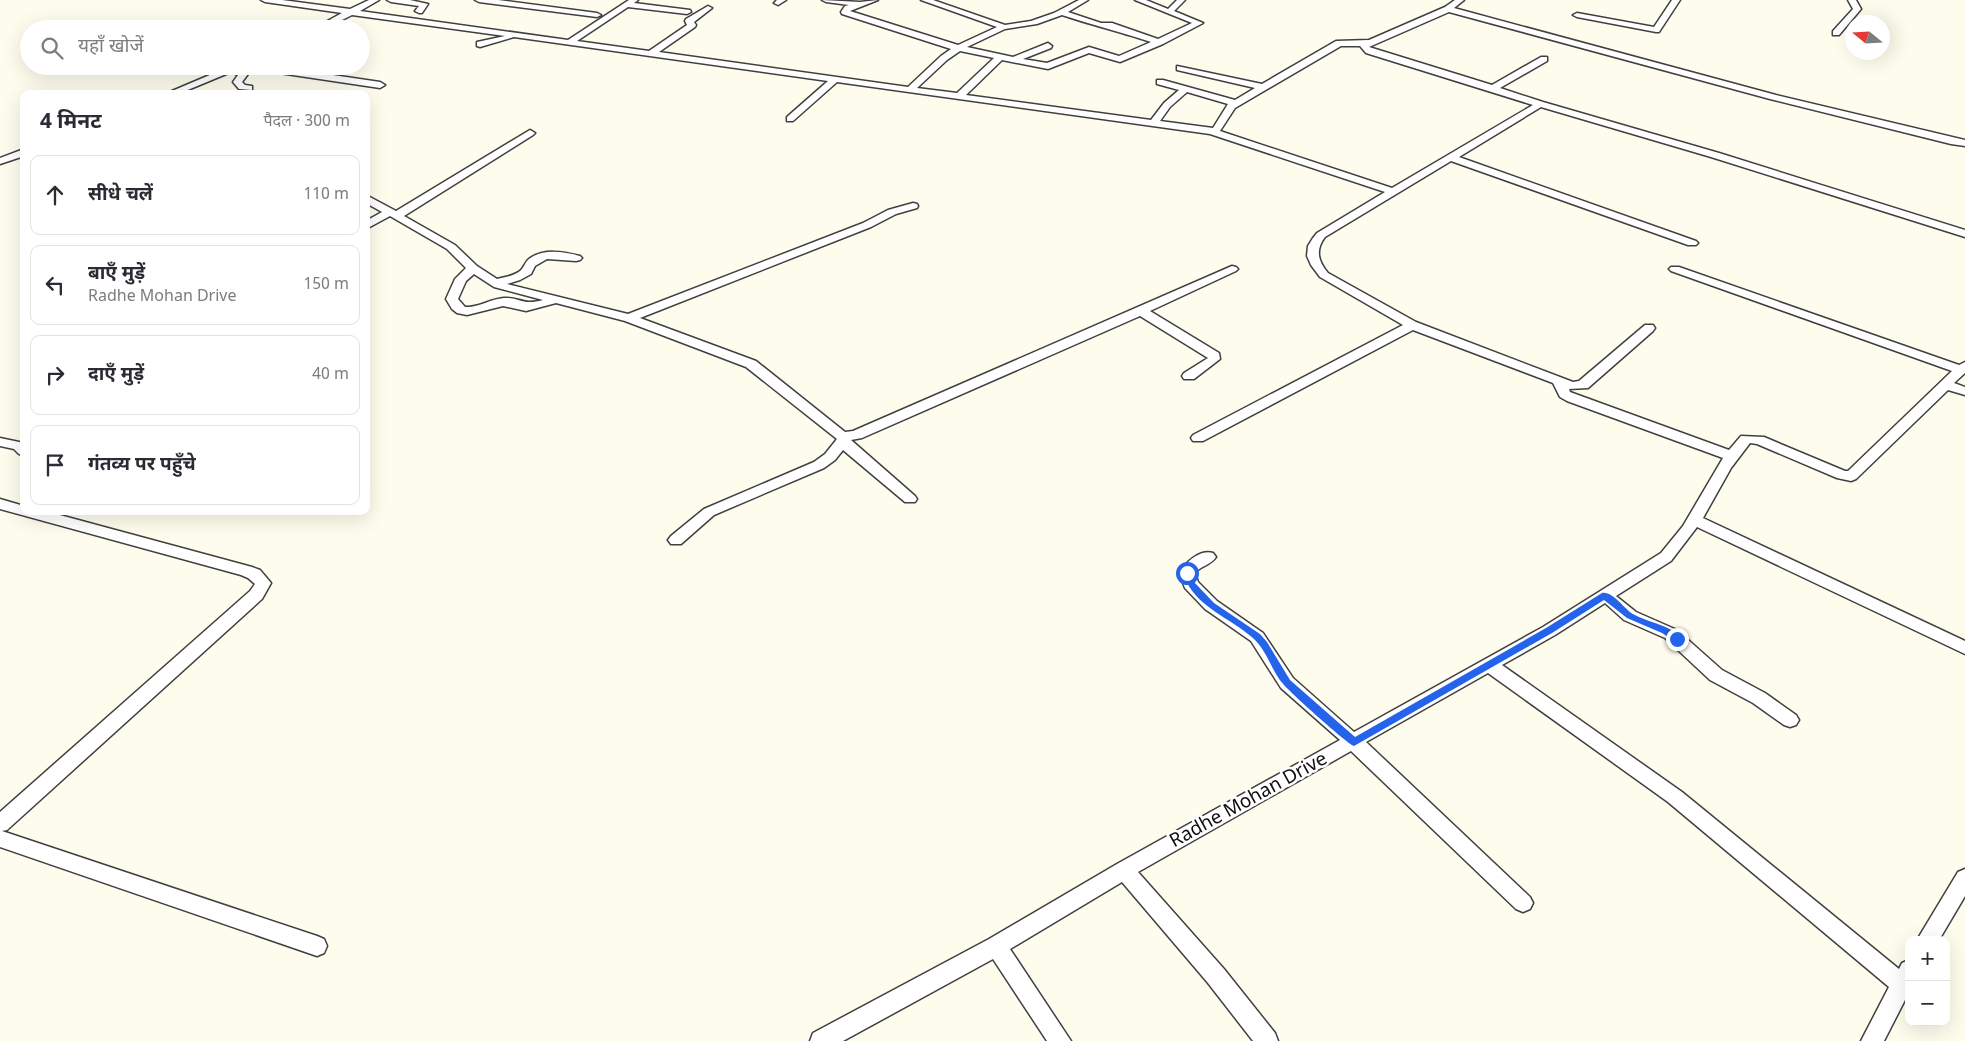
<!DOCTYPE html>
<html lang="hi">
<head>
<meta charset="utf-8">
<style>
	:root { --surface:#fff; --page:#f7f7f7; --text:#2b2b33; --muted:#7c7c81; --line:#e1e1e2 }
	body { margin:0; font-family:Georgia,"Noto Sans Devanagari",serif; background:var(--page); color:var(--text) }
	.controls { position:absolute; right:15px; bottom:15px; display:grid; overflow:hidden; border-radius:10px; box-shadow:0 5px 20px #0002 }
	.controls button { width:45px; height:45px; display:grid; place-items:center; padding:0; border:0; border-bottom:1px solid var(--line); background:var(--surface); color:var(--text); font:25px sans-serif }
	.compass { position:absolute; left:1845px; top:15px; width:45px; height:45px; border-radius:50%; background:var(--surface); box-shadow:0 5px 20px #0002; rotate:288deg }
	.stop { position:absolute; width:15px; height:15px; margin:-11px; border:4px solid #2563eb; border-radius:50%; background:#fff }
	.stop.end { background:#2563eb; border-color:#fff; box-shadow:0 1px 5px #0008 }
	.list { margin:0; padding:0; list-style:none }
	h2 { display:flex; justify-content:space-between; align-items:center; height:65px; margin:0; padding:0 20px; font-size:21px }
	h2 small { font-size:16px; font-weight:400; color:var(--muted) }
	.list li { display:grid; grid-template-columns:32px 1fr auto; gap:15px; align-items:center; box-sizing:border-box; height:80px; margin:0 10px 10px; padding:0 10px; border:1px solid var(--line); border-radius:10px }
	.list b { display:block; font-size:19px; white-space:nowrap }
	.list p { margin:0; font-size:16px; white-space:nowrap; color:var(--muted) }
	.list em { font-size:16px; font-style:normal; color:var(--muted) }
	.icon { flex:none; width:28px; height:28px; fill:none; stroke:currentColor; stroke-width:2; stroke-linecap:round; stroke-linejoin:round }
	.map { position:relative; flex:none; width:1965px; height:1041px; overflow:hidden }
	.search { position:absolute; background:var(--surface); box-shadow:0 5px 20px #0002; left:20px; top:20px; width:350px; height:55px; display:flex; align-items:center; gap:12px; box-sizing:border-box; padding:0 18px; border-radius:28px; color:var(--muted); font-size:19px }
	.panel { position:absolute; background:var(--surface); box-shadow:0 5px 20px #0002; left:20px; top:90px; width:350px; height:425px; border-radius:10px }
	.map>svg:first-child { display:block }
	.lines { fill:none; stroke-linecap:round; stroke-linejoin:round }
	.minor-casing { stroke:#404040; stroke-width:3 }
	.minor { fill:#fff; fill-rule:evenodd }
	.route { fill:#2563eb }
	.labels { text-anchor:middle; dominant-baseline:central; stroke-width:5; stroke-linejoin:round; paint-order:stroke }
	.near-street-label { font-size:19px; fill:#0d0d0d; stroke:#fff }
</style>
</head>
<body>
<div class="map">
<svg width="1965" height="1041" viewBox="0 0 1965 1041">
	<rect width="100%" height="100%" fill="#fefced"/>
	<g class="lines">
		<defs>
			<path id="minor" d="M261 0H282L350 9 369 0H379L360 11 568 40 629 0H638L634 3 690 10 691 12 687 14 628 7 577 41 649 51 684 27 687 25 685 21 686 19 708 6 712 8 694 22 696 25 695 27 659 52 908 87 941 56 951 49 842 14 841 12 845 6 849 5 826 2 822 0 860 2 878 0 850 11 958 45 997 27 921 0H933L1005 25 1031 21 1054 13 1079 0H1088L1068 12 1101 23H1112L1158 39 1192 23 1135 0H1146L1168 9 1177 0H1185L1174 11 1203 23 1163 44 1120 62 1089 53 1048 69 1002 60 966 95 1151 120 1164 103 1179 90 1157 84V80H1163L1235 100 1255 88 1177 70V66L1262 84 1336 41 1369 40 1445 7 1455 0H1464L1454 8 1776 95 1965 140V146L1951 144 1770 99 1449 12 1369 47 1492 85 1541 57H1547V61L1500 88 1543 102 1719 153 1965 230V237L1711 157 1541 107 1459 157 1696 241 1698 243 1696 245H1688L1451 161 1325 237C1315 250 1318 261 1328 273L1416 322 1573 382 1579 381 1645 325H1653L1655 328 1653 331 1588 388 1569 389 1570 392 1729 450 1741 436 1764 437 1845 471H1848L1952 371 1671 271 1669 269 1671 267H1679L1959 365 1965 362V373L1954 383 1965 387V395L1948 390 1856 479 1851 481 1837 478 1757 444 1750 443 1731 468 1703 518 1965 641V654L1697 527 1671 561 1616 596 1636 612 1677 630 1722 670 1765 693 1796 715 1799 720 1796 725 1790 727 1784 725 1753 703 1710 680 1665 638 1624 620 1605 603 1555 635 1502 665 1682 792 1899 969 1902 963 1909 960V992L1884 1041H1861L1889 987 1668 802 1488 673 1366 742 1530 897 1533 903 1530 909 1523 912 1516 909 1351 751 1138 872 1224 969 1275 1033 1278 1041H1253L1208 983 1122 882 1010 949 1071 1041H1047L993 959 843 1041H810L813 1033 989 939 1117 864 1340 740 1281 688 1251 641 1205 609 1185 588 1179 573C1186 562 1200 549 1213 553L1216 557C1211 565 1200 566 1195 573L1198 582 1217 601 1263 633 1293 678 1354 732 1543 627 1661 553 1683 526 1723 458 1567 401 1560 397 1553 383 1413 330 1203 441H1193L1191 438 1193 435 1403 325 1320 277 1311 265 1307 256 1308 246 1313 238 1317 233 1385 192 1210 134 837 82 793 121H787V117L828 81 514 37 480 47 477 46V42L505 36 352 15 324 29H313L342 13 265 2ZM1062 15C1092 25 1121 32 1151 42L1119 56 1089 47 1047 63 1023 59 1051 48 1052 46 1048 43 1013 57 967 47 1005 29 1037 24ZM1341 46H1360L1366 53 1533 105 1392 188 1220 131 1235 108ZM960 51 994 58 957 93 917 88 947 60ZM1187 92 1228 104 1213 128 1160 121 1170 107Z
				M387 0H410L428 4 422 13H419L415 11 419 6 391 2Z
				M475 0H498L597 13 601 15 597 17 479 2Z
				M777 0H786L778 5 774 3Z
				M1672 0H1680L1659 32H1656L1577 17 1573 15 1577 13 1654 27Z
				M1848 0H1856L1861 9 1839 35H1833V31L1853 9Z
				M231 66H243L239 69 248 74 242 82 245 85 252 86V90L239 89 233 82 238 75 231 72 178 94H165Z
				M249 66H272L380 82 385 85 380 88 253 69Z
				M530 130 535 133 533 135 404 216 455 245 477 266 497 279C505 277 514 276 520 271 524 268 525 262 529 259 543 248 564 252 580 256L582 258 580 260 576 261 547 259 535 266 531 274 520 280 507 284 628 314 863 223 888 210 913 203 917 204 918 206 917 208 896 214 871 227 640 318 756 361 845 432 853 431 1232 266 1236 267 1238 269 1236 271 1150 311 1219 353 1220 359 1194 379H1184L1182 376 1184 373 1208 358 1140 316 862 438 851 440 915 496 917 499 915 502H905L843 450 835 460 824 468 714 515 681 544H671L668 540 671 536 704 509 814 462 825 454 837 439 746 367 625 321 556 303 526 311 503 306 467 315 457 313 452 309 446 299 455 279 466 268 447 249 390 216 366 229V221L382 212 366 203V195L396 211ZM474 274 494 287 543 300C522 306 520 297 504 298 490 299 478 308 465 307L458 299 466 281Z
				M24 149V156L0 164V158Z
				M0 438 24 443V455L19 454 14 449 0 446Z
				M0 499 24 506V511H45L252 567 260 570 271 583 262 599 7 830 2 831 317 936 324 939 327 946 324 953 317 956 0 847V812L250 591 255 584 248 578 241 575 0 509Z
				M1965 869V896L1939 940H1917L1958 872Z"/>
		</defs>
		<!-- minor casing -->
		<use href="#minor" class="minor-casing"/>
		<!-- minor -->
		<use href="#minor" class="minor"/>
	</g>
	<!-- route -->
	<path class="route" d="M1187 570 1192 573 1195 583 1214 603 1260 634 1267 642 1290 680 1355 737 1546 628 1602 593C1613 591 1624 609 1633 614 1648 623 1670 624 1681 639L1677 642 1662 633 1627 618 1604 600 1552 633 1354 746C1346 743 1292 694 1284 685 1272 672 1268 653 1255 640 1231 617 1194 608 1183 573Z"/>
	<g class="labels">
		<!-- near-street labels -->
		<g class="near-street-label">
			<text transform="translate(1249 801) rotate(-29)">Radhe Mohan Drive</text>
		</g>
	</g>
</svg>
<div class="controls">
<button>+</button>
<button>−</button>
</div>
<svg class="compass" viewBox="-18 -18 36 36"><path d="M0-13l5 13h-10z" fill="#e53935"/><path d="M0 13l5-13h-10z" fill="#7c7c81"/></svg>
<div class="stop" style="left:1187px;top:573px"></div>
<div class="stop end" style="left:1677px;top:639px"></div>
<div class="search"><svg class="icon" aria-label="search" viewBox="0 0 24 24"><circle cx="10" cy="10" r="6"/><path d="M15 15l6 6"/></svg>यहाँ खोजें</div>
<section class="panel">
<h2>4 मिनट<small>पैदल · 300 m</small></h2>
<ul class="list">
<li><svg class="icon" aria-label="ahead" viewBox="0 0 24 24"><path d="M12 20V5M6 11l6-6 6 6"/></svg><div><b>सीधे चलें</b></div><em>110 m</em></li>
<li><svg class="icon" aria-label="left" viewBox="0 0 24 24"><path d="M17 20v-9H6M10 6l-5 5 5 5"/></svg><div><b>बाएँ मुड़ें</b><p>Radhe Mohan Drive</p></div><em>150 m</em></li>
<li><svg class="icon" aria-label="right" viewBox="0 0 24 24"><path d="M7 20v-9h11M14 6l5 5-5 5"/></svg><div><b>दाएँ मुड़ें</b></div><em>40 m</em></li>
<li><svg class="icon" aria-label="arrive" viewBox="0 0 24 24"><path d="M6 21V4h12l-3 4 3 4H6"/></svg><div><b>गंतव्य पर पहुँचे</b></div></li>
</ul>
</section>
</div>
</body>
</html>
